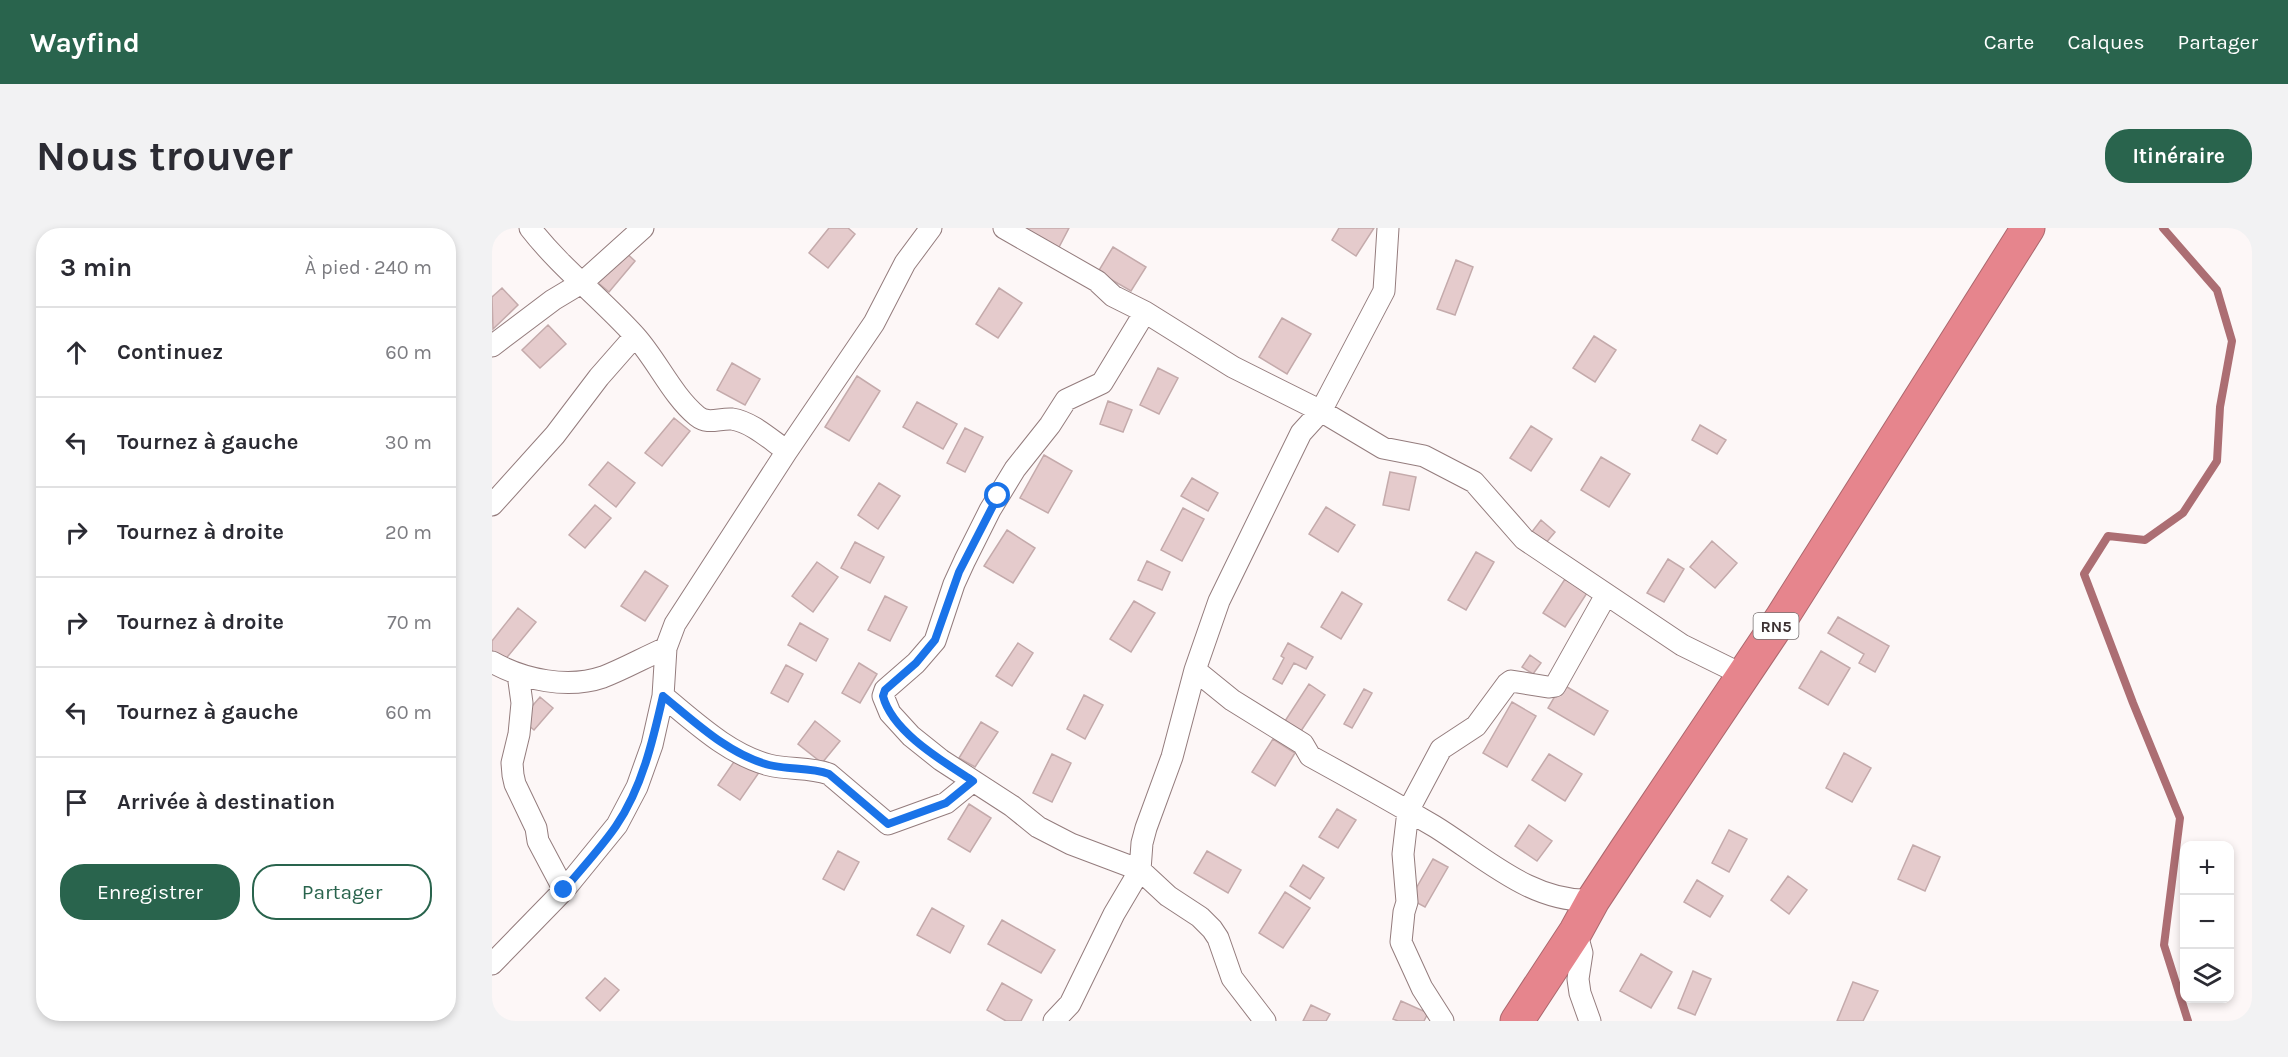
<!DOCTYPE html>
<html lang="fr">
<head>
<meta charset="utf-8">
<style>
	:root { --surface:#fff; --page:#f2f2f3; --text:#2b2b33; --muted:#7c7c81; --line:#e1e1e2; --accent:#29644d }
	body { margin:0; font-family:Karla,sans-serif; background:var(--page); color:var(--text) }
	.controls { position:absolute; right:18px; bottom:18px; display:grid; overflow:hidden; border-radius:12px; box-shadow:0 3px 9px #0003 }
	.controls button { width:54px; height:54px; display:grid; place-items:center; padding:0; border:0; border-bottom:2px solid var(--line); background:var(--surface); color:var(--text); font:30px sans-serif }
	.stop { position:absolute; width:18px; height:18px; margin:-14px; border:4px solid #1a73e8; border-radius:50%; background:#fff }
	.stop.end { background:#1a73e8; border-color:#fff; box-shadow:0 2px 6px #0008 }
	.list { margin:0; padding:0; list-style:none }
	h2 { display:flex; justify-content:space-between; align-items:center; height:78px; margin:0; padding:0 24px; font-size:26px }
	h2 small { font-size:20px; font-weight:400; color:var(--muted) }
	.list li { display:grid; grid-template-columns:39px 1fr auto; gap:18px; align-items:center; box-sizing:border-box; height:90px; padding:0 24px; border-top:2px solid var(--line) }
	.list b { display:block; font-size:22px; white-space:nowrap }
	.list em { font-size:20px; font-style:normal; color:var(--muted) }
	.actions { display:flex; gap:12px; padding:18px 24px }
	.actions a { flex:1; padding:14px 0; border:2px solid var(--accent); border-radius:24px; text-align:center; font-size:21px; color:var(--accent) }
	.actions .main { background:var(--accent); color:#fff }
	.icon { flex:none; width:33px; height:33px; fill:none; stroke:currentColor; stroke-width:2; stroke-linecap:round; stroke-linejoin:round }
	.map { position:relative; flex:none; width:1760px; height:793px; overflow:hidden; border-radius:24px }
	header { display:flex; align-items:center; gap:36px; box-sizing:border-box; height:84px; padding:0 30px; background:var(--accent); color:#fff }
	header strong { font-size:28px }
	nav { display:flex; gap:33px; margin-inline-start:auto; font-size:21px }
	.intro { display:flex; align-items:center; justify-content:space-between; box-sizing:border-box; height:144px; padding:0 36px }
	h1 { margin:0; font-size:42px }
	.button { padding:15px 27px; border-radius:24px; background:var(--accent); color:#fff; font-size:21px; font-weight:700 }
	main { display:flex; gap:36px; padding:0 36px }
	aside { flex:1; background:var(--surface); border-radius:24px; box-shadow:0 3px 9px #0003 }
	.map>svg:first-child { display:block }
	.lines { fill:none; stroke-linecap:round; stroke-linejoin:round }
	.stream { stroke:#ac6e73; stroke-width:8 }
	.building { fill:#e5cbcc; stroke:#c4aaab; stroke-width:1.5 }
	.street-casing { stroke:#947c7d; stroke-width:23 }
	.highway-casing { stroke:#ab686e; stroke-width:35 }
	.street { stroke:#fff; stroke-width:21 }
	.highway { stroke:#e6858d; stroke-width:33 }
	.route { stroke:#1a73e8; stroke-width:8 }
	.labels { text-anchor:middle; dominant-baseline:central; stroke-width:6; stroke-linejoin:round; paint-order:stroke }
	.shield { fill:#fff; stroke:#777070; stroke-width:1.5 }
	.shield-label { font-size:16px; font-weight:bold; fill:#3d3233 }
</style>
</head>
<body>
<header>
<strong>Wayfind</strong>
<nav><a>Carte</a><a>Calques</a><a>Partager</a></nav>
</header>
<div class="intro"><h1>Nous trouver</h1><a class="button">Itinéraire</a></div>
<main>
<aside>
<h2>3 min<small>À pied · 240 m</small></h2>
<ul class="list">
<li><svg class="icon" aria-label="ahead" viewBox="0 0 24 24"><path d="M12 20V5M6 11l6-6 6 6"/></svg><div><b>Continuez</b></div><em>60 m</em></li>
<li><svg class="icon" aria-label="left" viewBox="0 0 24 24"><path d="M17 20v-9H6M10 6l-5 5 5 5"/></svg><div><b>Tournez à gauche</b></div><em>30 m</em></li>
<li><svg class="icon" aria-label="right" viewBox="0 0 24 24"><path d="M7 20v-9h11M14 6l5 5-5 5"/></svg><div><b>Tournez à droite</b></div><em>20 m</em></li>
<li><svg class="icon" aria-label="right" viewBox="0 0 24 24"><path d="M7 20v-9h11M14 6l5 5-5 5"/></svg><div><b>Tournez à droite</b></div><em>70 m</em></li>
<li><svg class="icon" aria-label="left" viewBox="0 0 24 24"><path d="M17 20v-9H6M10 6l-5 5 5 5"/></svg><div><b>Tournez à gauche</b></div><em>60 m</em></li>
<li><svg class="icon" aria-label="arrive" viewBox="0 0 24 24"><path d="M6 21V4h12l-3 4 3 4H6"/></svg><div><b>Arrivée à destination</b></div></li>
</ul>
<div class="actions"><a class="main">Enregistrer</a><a>Partager</a></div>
</aside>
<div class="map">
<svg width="1760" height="793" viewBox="0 0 1760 793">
	<rect width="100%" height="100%" fill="#fdf7f7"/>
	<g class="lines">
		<!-- stream -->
		<path class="stream" d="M1671 0 1725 62 1740 113 1728 179 1725 233 1691 285 1653 312 1616 308 1592 346 1641 475 1688 590 1672 717 1696 793"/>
	</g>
	<!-- building -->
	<path class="building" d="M337 0H356L363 6 336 40 317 25Z
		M527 0H577L564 25Z
		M847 0H882L864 28 840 12Z
		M621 19 654 39 639 63 606 44Z
		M131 22 143 33 117 64 104 53Z
		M964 32 981 39 963 87 945 81Z
		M10 60 26 77 1 101 0 69Z
		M507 60 530 75 506 110 484 96Z
		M790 90 819 106 795 146 767 129Z
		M56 97 74 116 48 140 30 122Z
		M1102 108 1124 122 1103 154 1081 140Z
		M240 135 268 151 253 177 225 162Z
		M666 140 686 150 667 186 648 177Z
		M365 148 388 163 357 213 333 199Z
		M616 173 640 182 631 204 608 196Z
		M425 174 465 196 451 221 411 199Z
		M182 190 198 203 170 238 153 225Z
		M1208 197 1234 212 1225 226 1200 212Z
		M1039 198 1060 211 1039 243 1018 230Z
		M473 200 491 209 473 244 455 235Z
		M552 227 580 243 556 285 528 270Z
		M1109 229 1138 246 1117 279 1089 262Z
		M116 234 143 255 124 279 97 257Z
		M898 244 924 249 917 282 891 277Z
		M700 250 726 265 716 283 689 268Z
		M387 255 408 268 386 301 366 287Z
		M103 277 119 290 93 320 77 307Z
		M834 279 863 297 846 324 817 306Z
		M691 280 712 291 690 333 669 322Z
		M1049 292 1063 304 1053 316 1039 305Z
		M515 302 543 320 521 355 492 338Z
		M1220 313 1245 335 1223 360 1198 339Z
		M363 314 392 329 378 355 349 340Z
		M984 324 1002 334 974 382 956 372Z
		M1176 331 1192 341 1172 374 1155 365Z
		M655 333 678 344 670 362 646 352Z
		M325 334 346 349 321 384 300 368Z
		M153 343 176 358 153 393 129 378Z
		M1073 351 1095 365 1073 399 1051 385Z
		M850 364 870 376 849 411 829 399Z
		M393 368 415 379 398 413 376 402Z
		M642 373 663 385 639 424 618 411Z
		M26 380 44 394 12 433 0 424V413Z
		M1346 389 1397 418 1383 444 1367 435 1372 426 1336 405Z
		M308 395 336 411 324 433 296 417Z
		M526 415 541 425 520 458 504 448Z
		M796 415 821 429 814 441 802 435 790 456 781 451 792 430 789 428Z
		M1329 423 1358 440 1336 477 1307 460Z
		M1038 427 1049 435 1041 446 1030 439Z
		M367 435 385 446 368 475 350 465Z
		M294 437 311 446 296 474 279 465Z
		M817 456 833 467 809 503 793 493Z
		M1070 456 1116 483 1102 507 1056 480Z
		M872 461 880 465 860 500 852 496Z
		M592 467 611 477 593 511 575 501Z
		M48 469 61 480 42 502 29 491Z
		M1020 474 1044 488 1015 539 991 525Z
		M323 493 348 513 330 535 306 516Z
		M489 494 506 504 483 539 467 530Z
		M781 511 803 525 783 558 760 544Z
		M1352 525 1379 540 1360 574 1334 560Z
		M560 526 579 535 560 574 541 565Z
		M1057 526 1090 546 1073 573 1040 552Z
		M246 528 268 543 248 572 226 557Z
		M477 576 499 590 478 624 456 611Z
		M845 581 864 592 846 620 827 609Z
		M1037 597 1060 613 1045 633 1023 618Z
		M1237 602 1255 611 1237 644 1220 635Z
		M1421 617 1448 629 1433 663 1406 651Z
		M346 623 367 634 352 662 331 651Z
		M715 623 749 642 736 665 702 645Z
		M941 631 956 639 933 679 918 671Z
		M811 637 832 650 818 671 798 658Z
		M1296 648 1315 662 1297 686 1279 672Z
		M1205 652 1231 668 1218 689 1192 674Z
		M793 664 818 680 791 720 767 705Z
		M440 680 472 698 458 725 425 707Z
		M510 692 563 722 549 745 496 716Z
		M1149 726 1180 744 1159 780 1128 763Z
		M1201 743 1219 751 1203 787 1186 780Z
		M113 750 127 762 108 783 94 770Z
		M1361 754 1386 763 1371 793H1345Z
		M510 755 540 772 529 793H514L495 782Z
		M909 773 936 785 932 793H906L901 791Z
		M819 777 838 786 834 793H811Z"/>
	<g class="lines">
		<defs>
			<path id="street" d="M38 0C69 40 110 71 144 109 166 134 180 167 205 188 216 197 227 190 240 191 260 194 279 212 295 223
				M512 0 605 53 621 68 653 84 741 139 829 183 891 220 932 228 982 254 1032 311 1190 417 1251 447
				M653 84 610 155 574 172 558 197 523 241 498 282 473 332 462 356 443 413 424 435 393 462 391 468 398 485 419 508 449 532 520 578 546 599 579 616 648 642 676 668 708 689 720 701 726 710 740 750 773 793
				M0 118 61 72 91 54 151 0
				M0 277 63 207 107 149 143 108
				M0 434C32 452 76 461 111 449 132 441 153 429 174 420
				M703 442 740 472 811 516 818 528C860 551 901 574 942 598 991 628 1040 676 1101 672
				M26 446 30 475 27 506 20 535 21 547 23 556 44 600 46 613 72 662
				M171 468C203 494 236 526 277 537 297 542 318 539 337 546L396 596 454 575 481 553
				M1084 703 1090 725 1086 751 1088 765 1098 793
				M0 736 72 662 125 597 145 559 160 517 171 468 174 420 183 396 295 223 365 120 382 95 413 35 439 0
				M562 793 578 776 622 686 648 642 650 615 654 600 680 529 703 442 727 373 809 205 829 183 892 63 896 0
				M951 793 930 760 909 714 912 684 915 674 911 626 916 583 949 521 984 498 1015 456 1019 453 1056 459 1063 458 1114 367"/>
			<path id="highway" d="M1025 793 1084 703 1101 672 1132 625 1289 391 1536 0"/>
		</defs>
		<!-- street casing -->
		<use href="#street" class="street-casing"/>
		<!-- highway casing -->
		<use href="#highway" class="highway-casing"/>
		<!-- street -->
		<use href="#street" class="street"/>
		<!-- highway -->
		<use href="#highway" class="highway"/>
	</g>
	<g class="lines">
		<!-- route -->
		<path class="route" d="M72 662C89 641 109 620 124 598 150 560 161 512 171 468 203 494 236 526 277 537 297 542 318 539 337 546L396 596 454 575 481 553C452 534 400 504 391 468L393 462 424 435 443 412 467 344 506 268"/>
	</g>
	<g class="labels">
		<!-- shield labels -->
		<rect class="shield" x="1261.5" y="385" width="45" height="26" rx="4.5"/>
		<g class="shield-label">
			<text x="1284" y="398">RN5</text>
		</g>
	</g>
</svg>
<div class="controls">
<button>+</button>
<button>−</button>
<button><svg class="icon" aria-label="layers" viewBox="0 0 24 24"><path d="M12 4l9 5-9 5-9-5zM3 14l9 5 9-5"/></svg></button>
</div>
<div class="stop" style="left:506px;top:268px"></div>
<div class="stop end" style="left:72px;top:662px"></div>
</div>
</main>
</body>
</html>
